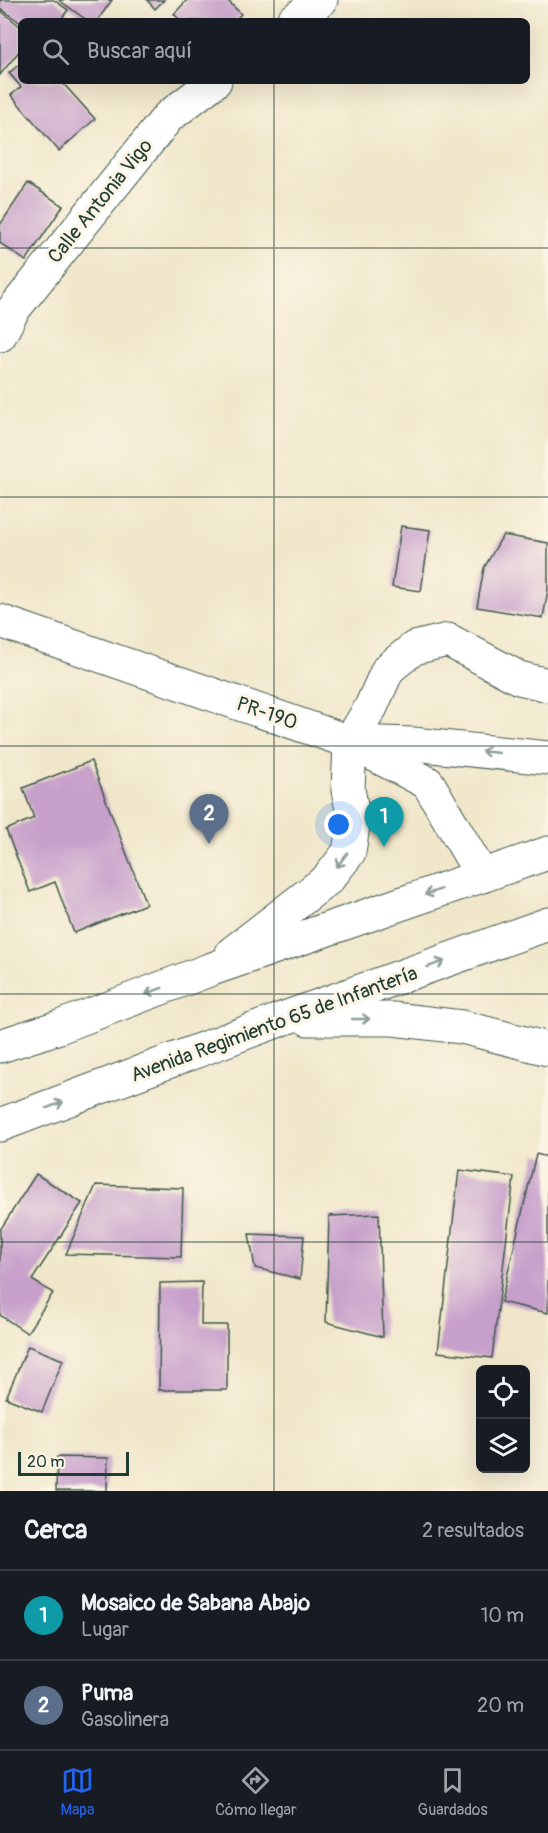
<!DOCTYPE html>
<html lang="es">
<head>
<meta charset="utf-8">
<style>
	:root { --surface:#171b24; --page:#242831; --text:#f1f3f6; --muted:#9ea1a6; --line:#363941; --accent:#2563eb }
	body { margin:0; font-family:Pangolin,sans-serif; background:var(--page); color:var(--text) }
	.controls { position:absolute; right:18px; bottom:18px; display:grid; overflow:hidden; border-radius:9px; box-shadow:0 6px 24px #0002 }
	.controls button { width:54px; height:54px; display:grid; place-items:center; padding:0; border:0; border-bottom:2px solid var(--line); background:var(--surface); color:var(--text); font:30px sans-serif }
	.scale { position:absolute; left:18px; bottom:15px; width:111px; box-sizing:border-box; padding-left:6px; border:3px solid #1f3d34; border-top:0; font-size:16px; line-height:21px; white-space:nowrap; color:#1f3d34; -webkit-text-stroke:4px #fcf5e5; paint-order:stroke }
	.you { position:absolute; left:339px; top:825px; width:21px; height:21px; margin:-15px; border:4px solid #fff; border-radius:50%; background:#1a73e8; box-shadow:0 0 0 9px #1a73e833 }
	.badge { display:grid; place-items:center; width:39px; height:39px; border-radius:50%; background:var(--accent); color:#fff; font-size:20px; font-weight:700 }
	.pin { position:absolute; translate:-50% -50px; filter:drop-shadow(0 2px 3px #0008) }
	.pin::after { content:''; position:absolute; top:32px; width:21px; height:18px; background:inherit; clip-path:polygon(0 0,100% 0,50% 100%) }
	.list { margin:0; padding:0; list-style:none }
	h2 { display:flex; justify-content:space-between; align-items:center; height:78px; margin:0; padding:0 24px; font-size:26px }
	h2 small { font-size:20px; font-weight:400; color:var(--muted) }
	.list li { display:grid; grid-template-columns:39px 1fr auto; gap:18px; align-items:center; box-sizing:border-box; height:90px; padding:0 24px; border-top:2px solid var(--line) }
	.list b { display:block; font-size:22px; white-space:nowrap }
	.list p { margin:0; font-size:20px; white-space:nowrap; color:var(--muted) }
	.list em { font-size:20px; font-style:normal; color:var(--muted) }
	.icon { flex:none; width:33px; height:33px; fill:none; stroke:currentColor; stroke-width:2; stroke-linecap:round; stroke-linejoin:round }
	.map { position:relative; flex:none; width:548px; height:1491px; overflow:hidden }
	.search { position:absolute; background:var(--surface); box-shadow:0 6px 24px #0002; left:18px; right:18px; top:18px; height:66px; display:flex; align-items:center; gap:15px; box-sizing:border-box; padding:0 21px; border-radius:9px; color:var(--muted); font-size:22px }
	.sheet { height:258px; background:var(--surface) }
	nav { display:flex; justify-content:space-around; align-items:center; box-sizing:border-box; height:84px; border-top:2px solid var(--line); background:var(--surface); font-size:16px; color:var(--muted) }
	nav a { display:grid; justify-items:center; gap:3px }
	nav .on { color:var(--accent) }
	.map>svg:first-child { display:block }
	.building { fill:#c69fca }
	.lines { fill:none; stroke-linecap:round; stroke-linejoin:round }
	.minor-casing { stroke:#3e564a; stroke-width:35 }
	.highway-casing { stroke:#3e564a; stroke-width:35 }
	.minor { stroke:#fff; stroke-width:33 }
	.highway { stroke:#fff; stroke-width:33 }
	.oneway { stroke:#8f9e9a }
	.grid { fill:none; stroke:#1f3d34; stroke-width:1.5; stroke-opacity:0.55 }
	.labels { text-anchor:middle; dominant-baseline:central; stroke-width:6; stroke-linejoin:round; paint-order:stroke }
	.street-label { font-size:20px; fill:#1f3d34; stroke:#fcf5e5 }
</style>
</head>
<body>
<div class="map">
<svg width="548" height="1491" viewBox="0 0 548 1491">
	<rect width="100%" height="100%" fill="#fcf5e5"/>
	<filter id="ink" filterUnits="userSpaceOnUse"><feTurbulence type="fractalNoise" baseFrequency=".0167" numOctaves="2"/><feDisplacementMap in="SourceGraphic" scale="12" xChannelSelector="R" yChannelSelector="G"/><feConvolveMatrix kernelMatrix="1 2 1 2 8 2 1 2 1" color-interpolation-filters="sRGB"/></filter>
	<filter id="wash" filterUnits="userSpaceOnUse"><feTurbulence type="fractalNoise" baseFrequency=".008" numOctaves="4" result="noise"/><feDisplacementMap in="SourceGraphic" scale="24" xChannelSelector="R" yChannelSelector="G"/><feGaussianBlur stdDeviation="1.35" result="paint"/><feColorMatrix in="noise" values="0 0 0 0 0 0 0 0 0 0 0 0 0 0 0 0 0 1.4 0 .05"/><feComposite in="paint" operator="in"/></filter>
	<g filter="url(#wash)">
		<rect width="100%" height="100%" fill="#f0e7ca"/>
		<g id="blocks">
			<!-- building -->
			<path class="building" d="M0 0H54L68 10 60 21H21V23L0 8Z
				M59 0H112L97 21H88Z
				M147 0H164L155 9Z
				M187 0H227L241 14 234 21H181L174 14Z
				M0 10 21 27V49L0 75Z
				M21 63V81H61L95 119 59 151 11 95 21 87 9 73Z
				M28 183 63 206 26 261 0 243V225Z
				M401 526 430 530 421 591 392 587Z
				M503 535 548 543V590L543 618 477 607 484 568Z
				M91 761 146 904 74 933 55 882 30 892 6 830 34 818 23 788Z
				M536 1154 548 1157V1313L501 1302Z
				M459 1170 514 1177 492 1358 438 1352Z
				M36 1174 82 1203 32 1280 53 1293 27 1333 0 1315V1230Z
				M96 1185 183 1188 181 1257 66 1254Z
				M379 1214 383 1337 326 1322 329 1216Z
				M249 1234 304 1236 300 1279 255 1268Z
				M202 1282 201 1325H227V1390H159L160 1283Z
				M28 1346 63 1360 42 1412 6 1398Z
				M57 1457 108 1458 107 1491H56Z"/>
		</g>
	</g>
	<g filter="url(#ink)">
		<use href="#blocks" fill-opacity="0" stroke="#3e564a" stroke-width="1.5"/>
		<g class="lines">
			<defs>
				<path id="minor" d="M293 21 321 0
					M0 335 13 310 168 117 215 81
					M0 621 350 742 428 783 482 876
					M350 742 371 707 388 669 414 648 448 640 519 678 548 685"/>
				<path id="highway" d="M232 953 328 879 349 852 354 819 348 790 350 742 413 744 548 758
					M308 1019H393L462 1027 548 1049
					M0 1046 59 1027 209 970 548 853
					M0 1125 282 1019 548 924"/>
			</defs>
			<!-- minor casing -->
			<use href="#minor" class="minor-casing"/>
			<!-- highway casing -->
			<use href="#highway" class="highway-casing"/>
			<!-- minor -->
			<use href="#minor" class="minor"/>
			<!-- highway -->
			<use href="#highway" class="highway"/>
		</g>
		<!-- one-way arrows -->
		<defs><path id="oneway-shaft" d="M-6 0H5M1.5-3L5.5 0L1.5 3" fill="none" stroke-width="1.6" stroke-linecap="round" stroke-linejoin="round" transform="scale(1.5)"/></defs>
		<g class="oneway">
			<use href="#oneway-shaft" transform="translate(490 752) rotate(-174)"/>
			<use href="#oneway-shaft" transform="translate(342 860) rotate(127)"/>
			<use href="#oneway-shaft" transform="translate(433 892) rotate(161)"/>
			<use href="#oneway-shaft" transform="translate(436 964) rotate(-20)"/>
			<use href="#oneway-shaft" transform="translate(154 991) rotate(159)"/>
			<use href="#oneway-shaft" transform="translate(361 1019)"/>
			<use href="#oneway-shaft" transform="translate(55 1105) rotate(-20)"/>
		</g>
	</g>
	<!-- grid -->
	<path class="grid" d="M274 0V21M274 81V1491M0 248H548M0 497H548M0 746H548M0 994H548M0 1242H548"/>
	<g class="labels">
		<!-- street labels -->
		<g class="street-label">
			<text transform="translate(100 201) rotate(-51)">Calle Antonia Vigo</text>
			<text transform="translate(267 713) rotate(19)">PR-190</text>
			<text transform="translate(274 1024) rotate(-20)">Avenida Regimiento 65 de Infantería</text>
		</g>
	</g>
</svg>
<div class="controls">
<button><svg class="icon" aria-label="locate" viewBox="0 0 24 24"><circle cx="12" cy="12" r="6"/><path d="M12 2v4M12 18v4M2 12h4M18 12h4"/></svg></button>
<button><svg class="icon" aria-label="layers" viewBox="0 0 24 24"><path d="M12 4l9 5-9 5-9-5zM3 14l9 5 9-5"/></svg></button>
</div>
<div class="scale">20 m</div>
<div class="you"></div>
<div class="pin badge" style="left:384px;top:847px;background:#0f9aa8">1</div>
<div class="pin badge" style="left:209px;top:844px;background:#5c6f8a">2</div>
<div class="search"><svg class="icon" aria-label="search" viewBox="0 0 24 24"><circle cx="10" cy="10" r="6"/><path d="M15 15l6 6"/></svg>Buscar aquí</div>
</div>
<section class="sheet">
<h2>Cerca<small>2 resultados</small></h2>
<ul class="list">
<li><span class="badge" style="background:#0f9aa8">1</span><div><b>Mosaico de Sabana Abajo</b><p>Lugar</p></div><em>10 m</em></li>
<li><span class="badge" style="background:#5c6f8a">2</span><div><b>Puma</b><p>Gasolinera</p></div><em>20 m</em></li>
</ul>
</section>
<nav>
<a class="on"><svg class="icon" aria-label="map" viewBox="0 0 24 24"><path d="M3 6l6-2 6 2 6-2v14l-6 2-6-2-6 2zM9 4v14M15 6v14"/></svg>Mapa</a>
<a><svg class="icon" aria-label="directions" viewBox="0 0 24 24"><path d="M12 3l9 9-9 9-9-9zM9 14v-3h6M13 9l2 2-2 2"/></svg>Cómo llegar</a>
<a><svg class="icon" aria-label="saved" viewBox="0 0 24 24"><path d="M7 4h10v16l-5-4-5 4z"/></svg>Guardados</a>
</nav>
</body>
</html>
